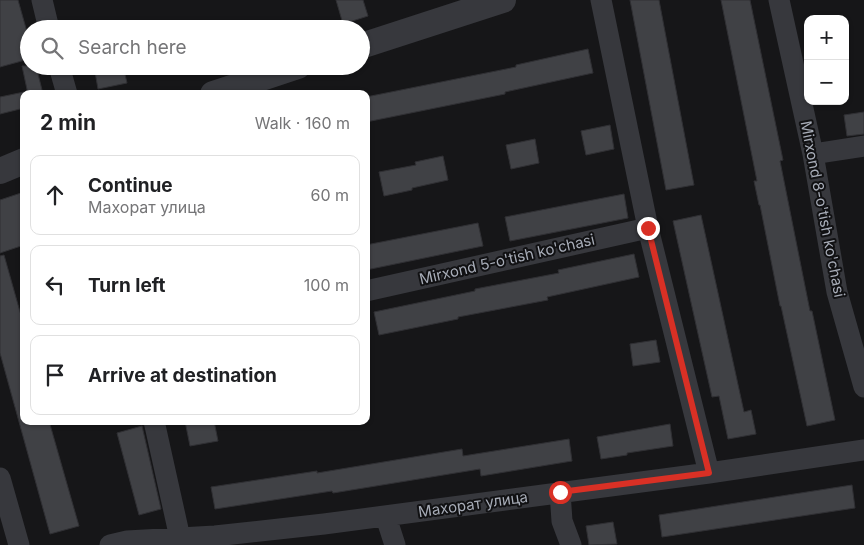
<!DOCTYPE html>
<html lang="en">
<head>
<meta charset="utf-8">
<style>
	:root { --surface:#fff; --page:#f2f2f2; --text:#202124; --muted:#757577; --line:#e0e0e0 }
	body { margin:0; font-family:Inter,sans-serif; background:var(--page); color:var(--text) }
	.controls { position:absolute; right:15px; top:15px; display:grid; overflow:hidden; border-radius:10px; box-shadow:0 1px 4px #0004 }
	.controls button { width:45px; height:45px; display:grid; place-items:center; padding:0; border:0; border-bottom:1px solid var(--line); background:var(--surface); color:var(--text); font:25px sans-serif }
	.stop { position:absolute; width:15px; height:15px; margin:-11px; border:4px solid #d93025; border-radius:50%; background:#fff }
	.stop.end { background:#d93025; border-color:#fff; box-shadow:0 1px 5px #0008 }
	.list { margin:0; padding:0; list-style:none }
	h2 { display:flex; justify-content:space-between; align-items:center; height:65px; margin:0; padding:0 20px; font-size:21px }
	h2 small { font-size:16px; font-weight:400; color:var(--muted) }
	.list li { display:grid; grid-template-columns:32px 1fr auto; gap:15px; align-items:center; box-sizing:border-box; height:80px; margin:0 10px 10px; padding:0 10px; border:1px solid var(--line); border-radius:10px }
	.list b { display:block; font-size:19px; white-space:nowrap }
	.list p { margin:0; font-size:16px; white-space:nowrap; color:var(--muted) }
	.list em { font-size:16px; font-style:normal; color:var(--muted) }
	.icon { flex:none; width:28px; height:28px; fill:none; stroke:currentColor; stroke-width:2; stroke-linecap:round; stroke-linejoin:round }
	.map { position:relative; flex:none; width:864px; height:545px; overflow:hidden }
	.search { position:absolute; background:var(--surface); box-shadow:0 1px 4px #0004; left:20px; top:20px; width:350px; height:55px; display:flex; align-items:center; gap:12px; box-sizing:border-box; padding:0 18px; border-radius:28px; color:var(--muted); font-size:19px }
	.panel { position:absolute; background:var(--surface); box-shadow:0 1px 4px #0004; left:20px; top:90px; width:350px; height:335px; border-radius:10px }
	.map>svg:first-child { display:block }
	.building { fill:#404145; stroke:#303034 }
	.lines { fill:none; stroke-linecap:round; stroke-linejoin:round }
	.minor { stroke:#37383d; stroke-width:21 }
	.tertiary { stroke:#37383d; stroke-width:26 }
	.route { stroke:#d93025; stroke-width:6 }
	.labels { text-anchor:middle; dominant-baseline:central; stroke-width:4; stroke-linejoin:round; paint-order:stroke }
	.street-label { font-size:15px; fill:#a8adb8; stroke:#111113 }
</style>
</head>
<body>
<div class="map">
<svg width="864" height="545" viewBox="0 0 864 545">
	<rect width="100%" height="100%" fill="#161618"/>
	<!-- building -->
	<path class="building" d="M0 0H18L29 39V59L0 67Z
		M336 0H363L368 16 343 24Z
		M630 0H659L694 185 666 190Z
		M721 0H750L783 160 780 161 810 311H812L835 420 807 426 781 306H780L760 205H759L754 181H757Z
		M588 49 593 73 505 92V94L366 122V97L516 67V65Z
		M22 66H36L43 94H28Z
		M94 66H123L127 83 98 89Z
		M24 92V108L0 114V97Z
		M864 112V134L847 136 844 115Z
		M610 125 614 149 586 155 581 131Z
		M535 139 539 163 511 169 506 145Z
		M443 156 448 180 412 188V190L384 196 379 172 416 165 415 162Z
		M24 192V245L0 253V200Z
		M624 194 628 218 510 241 505 217Z
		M701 215 744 412 751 410 756 434 728 439 719 396 712 397 673 221Z
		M478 223 483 246 366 270V245Z
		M634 254 639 277 547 297 548 300 458 317V319L379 335 374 312 475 291V289L559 273 558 270Z
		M4 255 24 326V421H49L79 526 50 534 0 353V256Z
		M656 340 660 362 633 366 630 344Z
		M185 421H214L218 441 190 446Z
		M670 424 673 446 627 453V455L601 459 597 437Z
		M142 426 161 509 139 515 117 433Z
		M569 439 572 461 481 476 480 469 333 493 332 491 215 509 211 487 317 471V473L462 449 463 456Z
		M852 485 855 508 662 537 659 515Z
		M613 522 617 544 589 545 586 526Z"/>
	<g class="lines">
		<!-- minor -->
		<path class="minor" d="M42 0 49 29
			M601 0 648 228 709 473
			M779 0 813 154 837 292 864 387
			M59 66 67 94
			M813 154 864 146
			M366 291 648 228
			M154 421 180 538
			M0 478 19 545
			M560 492 562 521 571 545
			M386 517 395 545
			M110 545 127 541 215 536 324 524 709 473 864 450"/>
		<!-- tertiary -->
		<path class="tertiary" d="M361 46 503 0
			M213 94 298 66
			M0 171 24 161"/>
	</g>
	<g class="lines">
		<!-- route -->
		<path class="route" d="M560 492 709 473 648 228"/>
	</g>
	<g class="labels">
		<!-- street labels -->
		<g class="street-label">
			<text transform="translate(823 209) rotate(79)">Mirxond 8-o'tish ko'chasi</text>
			<text transform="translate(507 259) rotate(-13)">Mirxond 5-o'tish ko'chasi</text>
			<text transform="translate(473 504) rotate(-8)">Махорат улица</text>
		</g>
	</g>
</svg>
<div class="controls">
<button>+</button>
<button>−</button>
</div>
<div class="stop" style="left:560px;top:492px"></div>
<div class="stop end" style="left:648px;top:228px"></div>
<div class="search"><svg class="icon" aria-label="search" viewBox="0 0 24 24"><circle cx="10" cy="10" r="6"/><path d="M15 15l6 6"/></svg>Search here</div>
<section class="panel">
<h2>2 min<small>Walk · 160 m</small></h2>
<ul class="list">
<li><svg class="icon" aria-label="ahead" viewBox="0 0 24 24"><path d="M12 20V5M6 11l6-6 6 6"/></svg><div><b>Continue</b><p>Махорат улица</p></div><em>60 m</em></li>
<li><svg class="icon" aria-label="left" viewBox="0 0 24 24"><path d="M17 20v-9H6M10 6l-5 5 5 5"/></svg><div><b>Turn left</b></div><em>100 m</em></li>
<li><svg class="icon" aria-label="arrive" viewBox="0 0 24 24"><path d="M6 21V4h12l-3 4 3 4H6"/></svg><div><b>Arrive at destination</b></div></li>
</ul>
</section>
</div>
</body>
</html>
